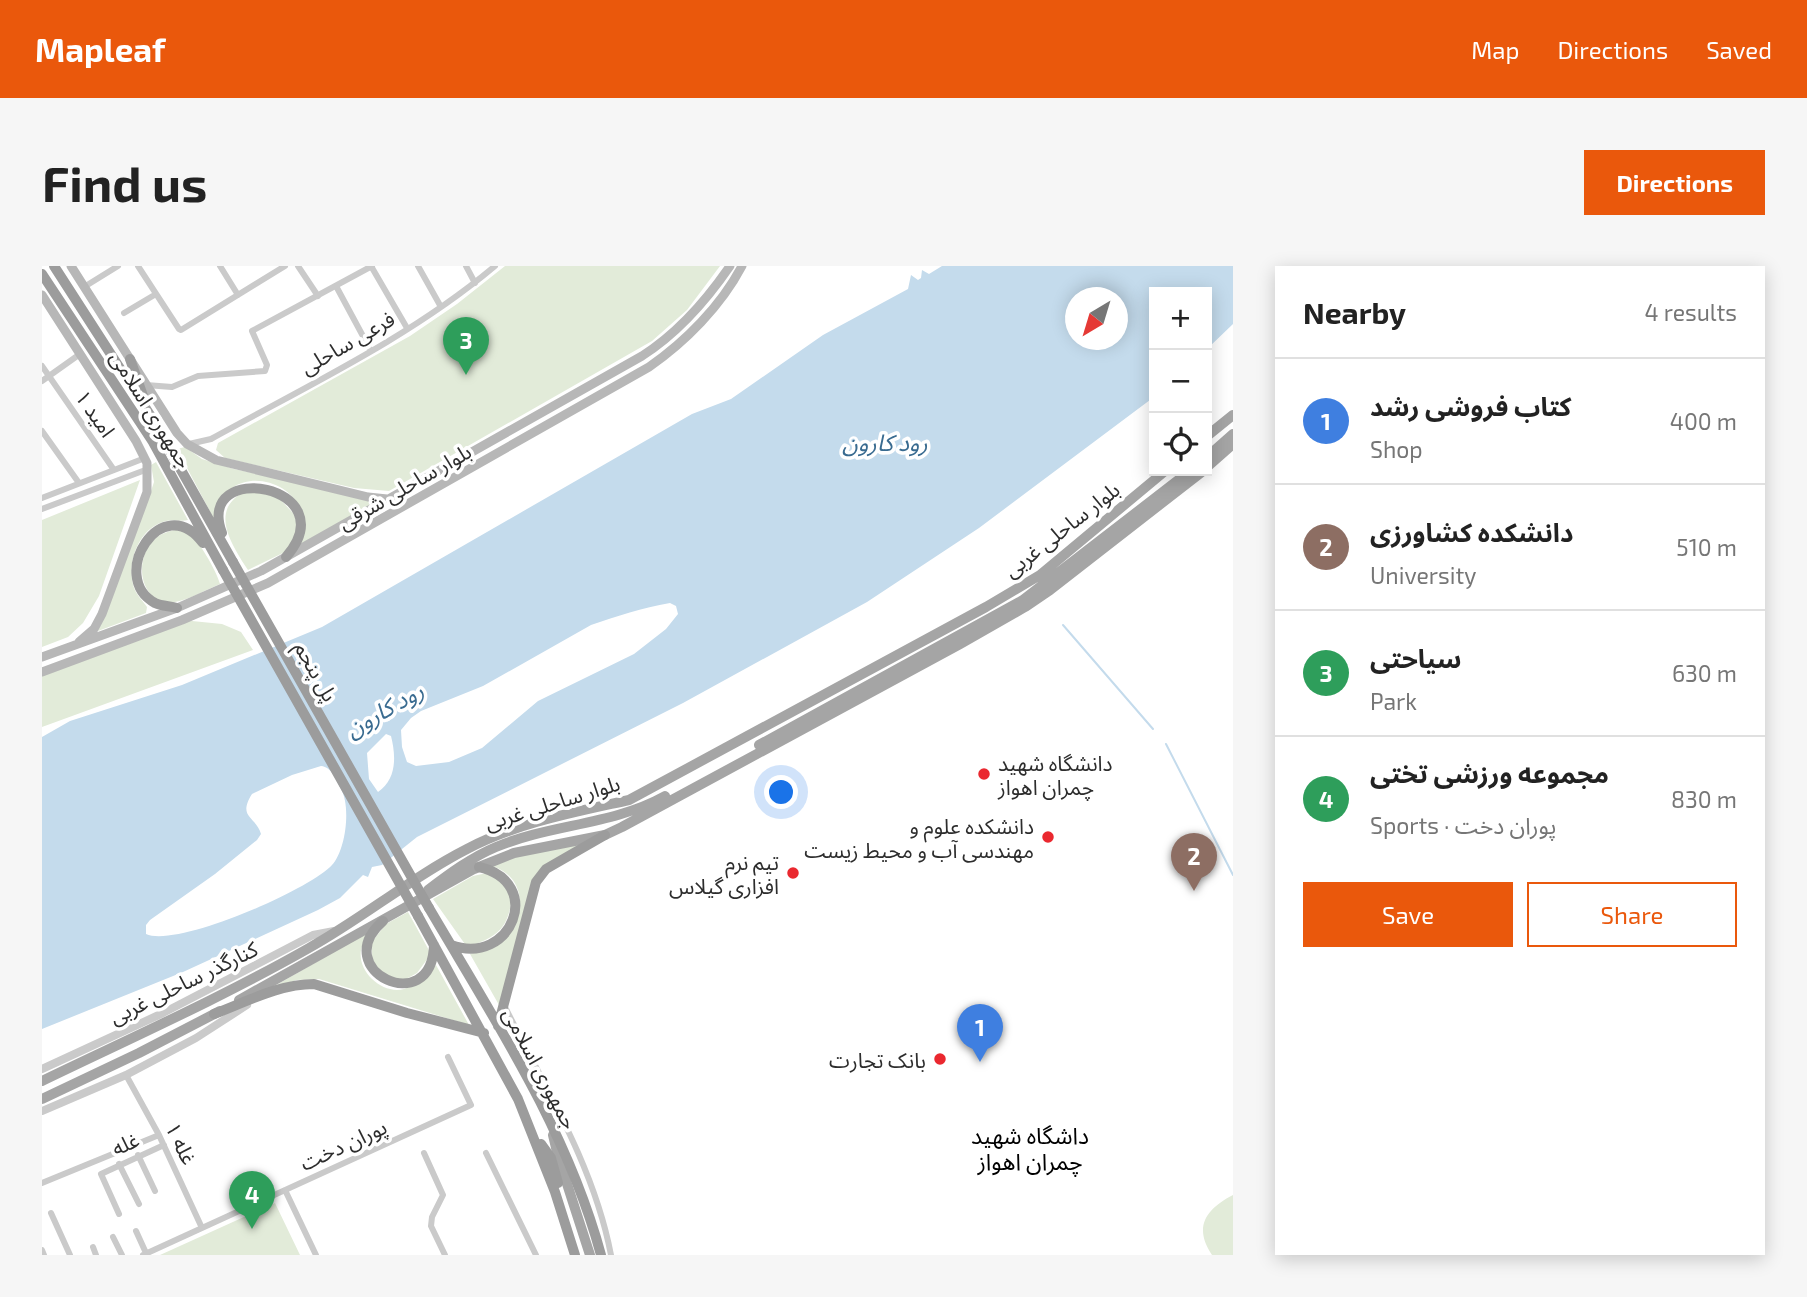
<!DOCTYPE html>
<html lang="en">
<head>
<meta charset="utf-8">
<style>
	:root { --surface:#fff; --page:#f6f6f6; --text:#222; --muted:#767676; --line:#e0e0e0; --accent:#ea580c }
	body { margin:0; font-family:"Exo 2","Noto Sans Arabic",sans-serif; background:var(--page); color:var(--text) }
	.controls { position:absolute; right:21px; top:21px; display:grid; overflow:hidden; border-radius:0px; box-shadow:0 4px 18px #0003 }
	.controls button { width:63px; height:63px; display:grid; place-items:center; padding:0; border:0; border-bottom:2px solid var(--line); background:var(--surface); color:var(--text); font:35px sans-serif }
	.compass { position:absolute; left:1023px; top:21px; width:63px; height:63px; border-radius:50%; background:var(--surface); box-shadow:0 4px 18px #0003; rotate:218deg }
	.you { position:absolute; left:740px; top:527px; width:24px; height:24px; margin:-18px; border:5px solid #fff; border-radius:50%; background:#1a73e8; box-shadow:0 0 0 10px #1a73e833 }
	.badge { display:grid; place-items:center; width:46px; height:46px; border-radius:50%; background:var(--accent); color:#fff; font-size:23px; font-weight:700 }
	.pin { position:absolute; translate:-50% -58px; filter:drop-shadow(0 2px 4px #0008) }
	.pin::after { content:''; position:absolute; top:37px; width:24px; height:21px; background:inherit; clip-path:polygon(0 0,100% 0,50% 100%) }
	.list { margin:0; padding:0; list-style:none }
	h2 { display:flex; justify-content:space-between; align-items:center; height:91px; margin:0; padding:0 28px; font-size:30px }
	h2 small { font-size:23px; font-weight:400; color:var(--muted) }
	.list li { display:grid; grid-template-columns:46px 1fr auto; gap:21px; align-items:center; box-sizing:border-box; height:126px; padding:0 28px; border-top:2px solid var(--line) }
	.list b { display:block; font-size:26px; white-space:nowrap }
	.list p { margin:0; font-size:23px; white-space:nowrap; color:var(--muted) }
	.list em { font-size:23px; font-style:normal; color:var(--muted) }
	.actions { display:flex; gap:14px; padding:21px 28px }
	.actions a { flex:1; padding:16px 0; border:2px solid var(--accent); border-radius:0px; text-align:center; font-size:24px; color:var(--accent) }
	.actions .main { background:var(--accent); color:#fff }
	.icon { flex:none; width:38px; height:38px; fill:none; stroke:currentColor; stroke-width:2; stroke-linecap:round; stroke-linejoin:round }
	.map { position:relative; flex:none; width:1191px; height:989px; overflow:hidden; border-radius:0px }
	header { display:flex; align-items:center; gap:42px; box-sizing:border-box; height:98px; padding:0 35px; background:var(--accent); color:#fff }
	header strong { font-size:33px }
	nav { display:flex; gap:38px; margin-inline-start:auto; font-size:24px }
	.intro { display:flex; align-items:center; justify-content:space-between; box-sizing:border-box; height:168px; padding:0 42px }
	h1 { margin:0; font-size:49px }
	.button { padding:18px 32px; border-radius:0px; background:var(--accent); color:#fff; font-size:24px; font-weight:700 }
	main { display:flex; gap:42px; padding:0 42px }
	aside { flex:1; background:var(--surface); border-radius:0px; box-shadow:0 4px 18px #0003 }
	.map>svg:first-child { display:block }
	.green { fill:#e2ebd9 }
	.water { fill:#c4dbec; fill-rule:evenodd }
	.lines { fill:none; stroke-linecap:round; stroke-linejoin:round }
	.stream { stroke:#c4dbec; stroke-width:2 }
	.minor { stroke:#cacaca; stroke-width:6 }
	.tertiary { stroke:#cacaca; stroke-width:8 }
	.secondary { stroke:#b7b7b7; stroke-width:9 }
	.primary { stroke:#a5a5a5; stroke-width:10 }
	.trunk { stroke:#9c9c9c; stroke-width:10 }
	.trunk-bridge { stroke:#9c9c9c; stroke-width:10 }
	.poi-dot { fill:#ea282f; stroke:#fff; stroke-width:2.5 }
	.labels { text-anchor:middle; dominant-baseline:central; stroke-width:7; stroke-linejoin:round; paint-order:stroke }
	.street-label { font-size:21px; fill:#2d2d2d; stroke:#fff }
	.poi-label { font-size:21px; fill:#2d2d2d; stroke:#fff; text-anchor:end }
	.water-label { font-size:23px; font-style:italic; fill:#396b90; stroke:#fff }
	.neighbourhood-label { font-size:23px; fill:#000; stroke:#fff }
</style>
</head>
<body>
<header>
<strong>Mapleaf</strong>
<nav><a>Map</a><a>Directions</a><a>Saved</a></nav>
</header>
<div class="intro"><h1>Find us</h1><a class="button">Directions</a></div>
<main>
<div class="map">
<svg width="1191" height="989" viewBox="0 0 1191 989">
	<rect width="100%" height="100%" fill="#fff"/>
	<!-- green -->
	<path class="green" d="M463 0H678L645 44 610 75 347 225 312 222 183 192 174 184 176 177 368 70 415 38Z
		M143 181 160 193 192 203 338 235 258 280C283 218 185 184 172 253L135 183Z
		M114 196 146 254C139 256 131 253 124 255 98 261 85 294 91 318 92 326 100 334 105 341L104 347 56 365 108 228 112 216 109 199Z
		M98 214 57 330 41 357 26 371 0 381V254Z
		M204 225 234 229 252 248 255 259 252 274 243 286 206 304C189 278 166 243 204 225Z
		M132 264C136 264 140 264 144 265 155 270 175 306 178 318 165 323 147 334 133 336 98 341 90 293 113 273 118 268 125 266 132 264Z
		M140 354 180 358 199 366 211 384 0 461V406Z
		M545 577 498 604 457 739 428 688 449 682 478 637C478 617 465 603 446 599L469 591Z
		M445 607 455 610 470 629C467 663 455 671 425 681L391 633 431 610Z
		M366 646 389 688 375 707 359 716 331 702 329 677 344 658Z
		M330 664C326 669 321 677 319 684 315 706 341 729 362 723 375 719 384 708 394 699L427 759 277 713 254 714 224 725Z
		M1191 929V989H1170C1151 961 1164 943 1191 929Z
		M233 937 258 989H118Z"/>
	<!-- water -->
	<path class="water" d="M900 0H1191V58L1165 83V26H1112V131L937 262 825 336 641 437 375 571 340 599 330 601 326 611 321 609 298 632 276 644 141 706 0 763V471L28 455 140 419 280 361 650 148 689 133 781 69 866 23 869 9 876 14 879 12 880 4 887 8ZM1034 32H1076V74H1034ZM628 337 634 340 636 348 624 363 592 388 496 435 440 482 407 496 374 500 365 496 360 481 359 464 369 452 379 445 441 420 549 359C575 350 600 342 628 337ZM344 468 349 470C354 490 355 513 336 526L327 513 325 487ZM279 500C290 501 294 514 299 523 309 540 304 584 290 599 267 624 135 682 104 668V659L108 654 173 608 215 574 219 568C214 550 195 552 210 528L250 509Z"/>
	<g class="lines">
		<!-- stream -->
		<path class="stream" d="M979 307 981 309
			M1021 359 1111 463
			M1124 478 1191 609"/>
		<!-- minor -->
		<path class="minor" d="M96 0 137 63 139 64 243 0
			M178 0 196 29
			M256 0 276 30
			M329 0 365 62
			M376 0 399 41
			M424 0 433 17
			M294 20 329 85
			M42 21 76 0
			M82 47 114 28
			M0 100 72 204
			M0 115 38 88
			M104 119 130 121 156 110 223 105 225 99 210 65 330 0
			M0 165 37 217
			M147 178 169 173C265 120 369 71 453 0
			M0 232 103 192
			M0 243 106 203
			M463 741C503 821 552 900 569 989
			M84 809 117 869 160 962
			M382 887 401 929 390 951 389 960 403 989
			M444 887 494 989
			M96 889 113 925
			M77 898 97 938
			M0 917 117 869
			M243 924 274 989
			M9 947 28 989
			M77 948 59 908 122 879
			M94 965 104 987
			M71 971 80 989
			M51 981 54 989
			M0 984 2 989
			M101 989 429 839 406 791"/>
		<!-- tertiary -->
		<path class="tertiary" d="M0 803 121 747 271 669 292 665
			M0 845 84 809 154 772 205 739"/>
		<!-- secondary -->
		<path class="secondary" d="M29 0 135 167 145 178 174 194 326 231 345 233
			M0 29 94 175 105 197V226L60 348 52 363 37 376
			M0 391 135 342 219 305 600 90C636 67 664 35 688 0
			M0 406 140 354 226 317 607 101C643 76 679 40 700 0"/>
		<!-- primary -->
		<path class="primary" d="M1165 170 1191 149
			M1165 191 1191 168
			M1165 201 1191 178
			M717 479 981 334 1148 205
			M386 624C407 608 430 591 454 581 509 558 571 559 623 530
			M197 734 432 603 472 587 563 569 580 561 918 378 983 341 1008 324 1161 205
			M0 815C89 772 181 731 267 682 321 652 370 611 425 583 474 557 533 546 587 534L944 341 998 309 1123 205
			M0 833 97 787 178 745
			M511 869 516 890 548 989"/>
		<!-- trunk -->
		<path class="trunk" d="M12 0 108 149 191 296
			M0 8 111 176 181 304
			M88 93 101 130
			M180 267C152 192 306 219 244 291
			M135 342C128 340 119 340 113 337 65 311 120 222 161 277
			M387 642C452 753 525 863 559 989
			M376 650 476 833 513 926 533 989
			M341 655C285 704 390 754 392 679
			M409 679C470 701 503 616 437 601
			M172 748C204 736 237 718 272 718L365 747 442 767
			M456 760 494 616 504 603 563 569
			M499 878 509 892 516 917"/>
		<!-- trunk-bridge -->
		<path class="trunk-bridge" d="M191 296 387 642
			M181 304 376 650"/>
	</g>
	<!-- markers -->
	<g class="poi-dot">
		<circle cx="942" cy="508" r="7"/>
		<circle cx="1006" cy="571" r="7"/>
		<circle cx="751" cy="607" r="7"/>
		<circle cx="898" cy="793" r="7"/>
	</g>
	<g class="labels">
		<!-- street labels -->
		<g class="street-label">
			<text transform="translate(305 76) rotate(-30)">فرعی ساحلی</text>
			<text transform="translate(110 143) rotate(58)">جمهوری اسلامی</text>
			<text transform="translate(54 147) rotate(55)">امید ۱</text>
			<text transform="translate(362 220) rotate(-30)">بلوار ساحلی شرقی</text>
			<text transform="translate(1019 263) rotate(-38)">بلوار ساحلی غربی</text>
			<text transform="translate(275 405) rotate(61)">پل پنجم</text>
			<text transform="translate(510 536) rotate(-17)">بلوار ساحلی غربی</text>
			<text transform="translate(141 716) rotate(-26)">کنارگذر ساحلی غربی</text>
			<text transform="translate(499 802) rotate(62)">جمهوری اسلامی</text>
			<text transform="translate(83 877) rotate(-24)">غله</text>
			<text transform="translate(140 877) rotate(64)">غله ۱</text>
			<text transform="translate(301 878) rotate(-25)">پوران دخت</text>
		</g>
		<!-- poi labels -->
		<g class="poi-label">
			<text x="956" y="496" text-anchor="start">دانشگاه شهید<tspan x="956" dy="24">چمران اهواز</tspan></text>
			<text x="992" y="559">دانشکده علوم و<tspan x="992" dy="24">مهندسی آب و محیط زیست</tspan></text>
			<text x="737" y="595">تیم نرم<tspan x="737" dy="24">افزاری گیلاس</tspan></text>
			<text x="884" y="793">بانک تجارت</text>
		</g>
		<!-- water labels -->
		<g class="water-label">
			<text x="843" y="176">رود کارون</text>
			<text transform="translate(342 443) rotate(-30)">رود کارون</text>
		</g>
		<!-- neighbourhood labels -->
		<g class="neighbourhood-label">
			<text x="988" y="869">داشگاه شهید<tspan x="988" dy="26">چمران اهواز</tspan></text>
		</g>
	</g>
</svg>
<div class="controls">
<button>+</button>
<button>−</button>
<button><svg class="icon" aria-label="locate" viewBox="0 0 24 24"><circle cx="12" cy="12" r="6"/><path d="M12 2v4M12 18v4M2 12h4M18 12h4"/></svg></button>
</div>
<svg class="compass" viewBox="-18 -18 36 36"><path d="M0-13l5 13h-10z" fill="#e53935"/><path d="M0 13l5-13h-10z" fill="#767676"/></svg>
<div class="you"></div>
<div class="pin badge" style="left:938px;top:796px;background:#3f7fe0">1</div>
<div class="pin badge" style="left:1152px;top:625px;background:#8d6e63">2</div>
<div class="pin badge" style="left:424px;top:109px;background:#2e9e5b">3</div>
<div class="pin badge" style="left:210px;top:963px;background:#2e9e5b">4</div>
</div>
<aside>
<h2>Nearby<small>4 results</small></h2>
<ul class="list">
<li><span class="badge" style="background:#3f7fe0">1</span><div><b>کتاب فروشی رشد</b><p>Shop</p></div><em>400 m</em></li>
<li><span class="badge" style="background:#8d6e63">2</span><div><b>دانشکده کشاورزی</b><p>University</p></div><em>510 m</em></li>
<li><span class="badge" style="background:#2e9e5b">3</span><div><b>سیاحتی</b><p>Park</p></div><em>630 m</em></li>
<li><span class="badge" style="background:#2e9e5b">4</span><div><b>مجموعه ورزشی تختی</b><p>Sports · پوران دخت</p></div><em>830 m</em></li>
</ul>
<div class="actions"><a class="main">Save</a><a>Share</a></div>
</aside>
</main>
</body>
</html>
